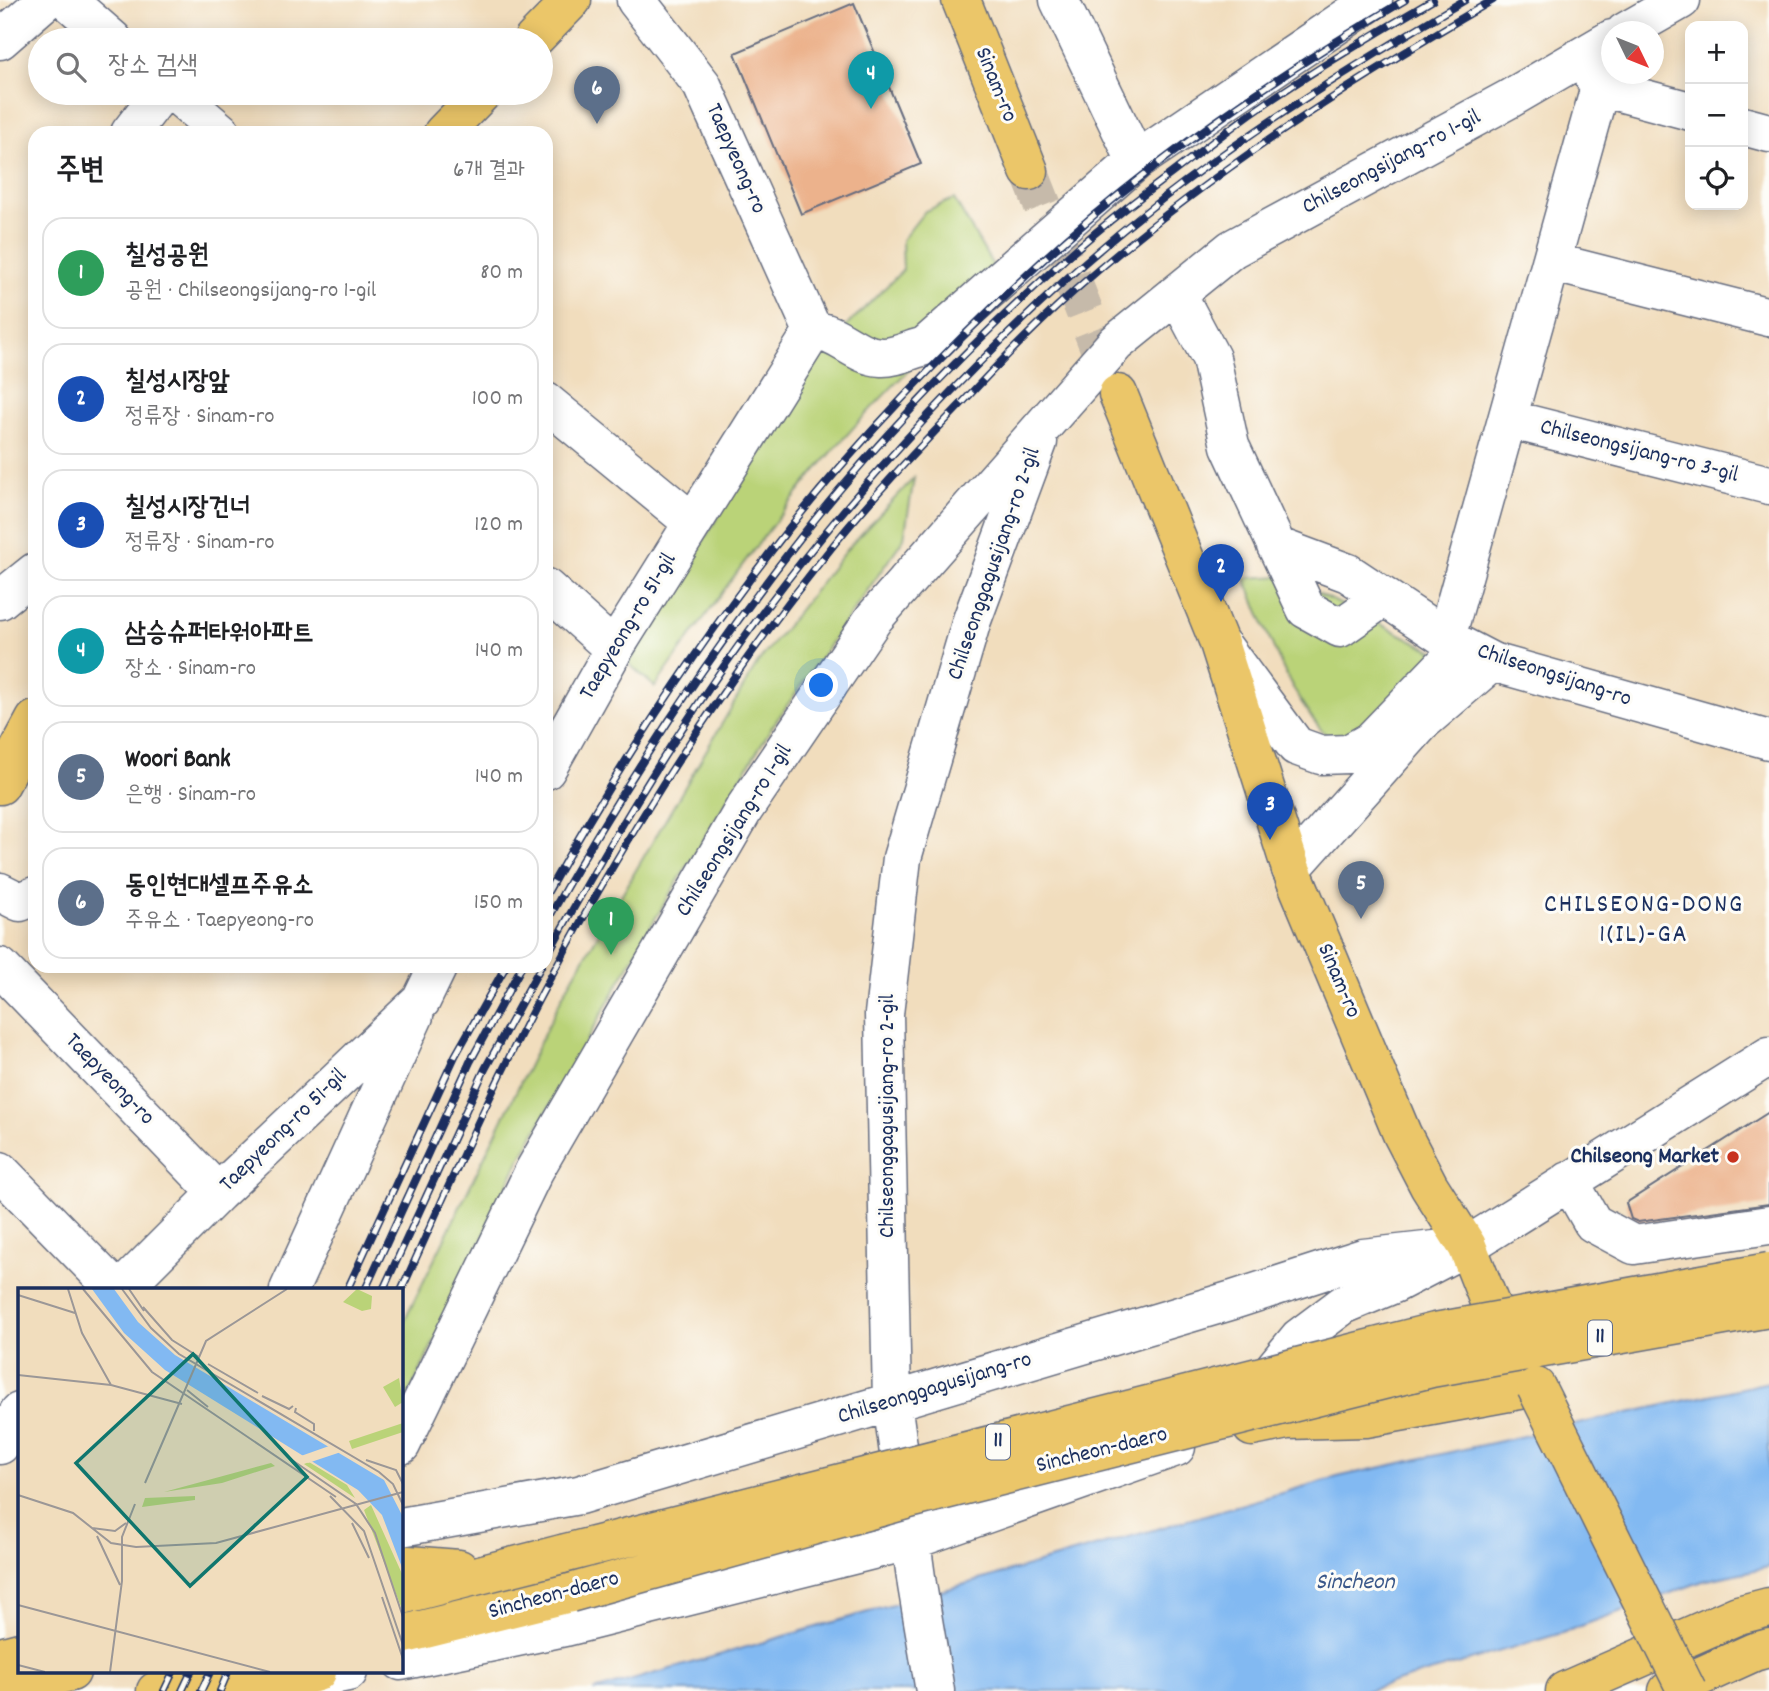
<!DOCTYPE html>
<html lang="ko">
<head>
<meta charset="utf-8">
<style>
	:root { --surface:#fff; --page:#f6f6f6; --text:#202124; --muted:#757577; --line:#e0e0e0; --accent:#d93025 }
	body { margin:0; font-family:Dekko,"Poor Story",sans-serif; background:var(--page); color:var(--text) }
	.controls { position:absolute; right:21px; top:21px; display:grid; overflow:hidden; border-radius:14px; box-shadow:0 4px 18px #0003 }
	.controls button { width:63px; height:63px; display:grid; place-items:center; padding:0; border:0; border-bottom:2px solid var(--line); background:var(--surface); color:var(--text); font:35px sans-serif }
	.compass { position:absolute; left:1601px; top:21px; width:63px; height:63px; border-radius:50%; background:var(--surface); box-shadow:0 4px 18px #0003; rotate:133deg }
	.you { position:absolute; left:822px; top:686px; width:24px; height:24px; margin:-18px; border:5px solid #fff; border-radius:50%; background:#1a73e8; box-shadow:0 0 0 10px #1a73e833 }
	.badge { display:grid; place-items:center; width:46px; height:46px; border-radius:50%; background:var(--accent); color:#fff; font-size:23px; font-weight:700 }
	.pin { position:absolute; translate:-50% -58px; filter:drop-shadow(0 2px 4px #0008) }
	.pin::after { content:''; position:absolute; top:37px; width:24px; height:21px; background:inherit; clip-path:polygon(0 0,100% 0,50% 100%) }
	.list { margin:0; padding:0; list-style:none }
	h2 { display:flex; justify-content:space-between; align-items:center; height:91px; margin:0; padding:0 28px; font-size:30px }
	h2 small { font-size:23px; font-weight:400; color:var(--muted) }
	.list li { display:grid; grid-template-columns:46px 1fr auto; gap:21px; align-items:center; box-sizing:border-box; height:112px; margin:0 14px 14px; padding:0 14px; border:2px solid var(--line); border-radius:21px }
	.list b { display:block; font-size:26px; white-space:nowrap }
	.list p { margin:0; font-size:23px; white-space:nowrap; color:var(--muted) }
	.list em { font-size:23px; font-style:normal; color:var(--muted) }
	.icon { flex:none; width:38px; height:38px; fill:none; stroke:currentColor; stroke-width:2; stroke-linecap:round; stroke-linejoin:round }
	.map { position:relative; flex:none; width:1769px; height:1691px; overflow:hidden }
	.search { position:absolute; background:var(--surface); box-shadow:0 4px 18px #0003; left:28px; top:28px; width:525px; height:77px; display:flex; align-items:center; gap:18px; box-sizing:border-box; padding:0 24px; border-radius:38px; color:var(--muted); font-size:26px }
	.panel { position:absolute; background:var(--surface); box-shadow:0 4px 18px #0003; left:28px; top:126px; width:525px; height:847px; border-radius:21px }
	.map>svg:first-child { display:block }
	.green { fill:#bad378; stroke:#6a816b; stroke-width:2 }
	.water { fill:#82b9f2; stroke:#4e74a8; stroke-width:2 }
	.building { fill:#ecb28c }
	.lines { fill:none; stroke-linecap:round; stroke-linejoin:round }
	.major-tunnel { stroke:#c6baaa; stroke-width:38; stroke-dasharray:38 19; stroke-linecap:butt }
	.minor-casing { stroke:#666c7f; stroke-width:41 }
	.major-casing { stroke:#666c7f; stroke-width:41 }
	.highway-casing { stroke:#666c7f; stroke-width:41 }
	.minor { stroke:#fff; stroke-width:38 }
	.major { stroke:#ebc669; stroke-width:38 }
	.highway { stroke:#ebc669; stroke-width:38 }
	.rail-casing { stroke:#1b2f5e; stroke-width:8 }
	.rail { stroke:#fdfcf7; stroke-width:5; stroke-dasharray:16; stroke-linecap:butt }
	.major-bridge-casing { stroke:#666c7f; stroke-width:41; stroke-linecap:butt }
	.highway-bridge-casing { stroke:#666c7f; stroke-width:41; stroke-linecap:butt }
	.major-bridge { stroke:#ebc669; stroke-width:38 }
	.highway-bridge { stroke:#ebc669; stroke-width:38 }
	.poi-dot { fill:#c8321e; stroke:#fdfcf7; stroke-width:2.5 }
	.labels { text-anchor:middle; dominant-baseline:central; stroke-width:6; stroke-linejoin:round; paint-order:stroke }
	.shield { fill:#fdfcf7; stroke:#5f6c8c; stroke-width:2 }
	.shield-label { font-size:21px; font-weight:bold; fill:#1b2f5e }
	.street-label { font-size:23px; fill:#1b2f5e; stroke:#fdfcf7 }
	.poi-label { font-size:23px; font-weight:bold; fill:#1b2f5e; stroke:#fdfcf7; text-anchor:end }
	.water-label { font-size:24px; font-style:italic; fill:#3a588a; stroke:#fdfcf7 }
	.quarter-label { font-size:26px; letter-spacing:2px; fill:#1b2f5e; stroke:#fdfcf7 }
	.inset-road { fill:none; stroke:#9b9797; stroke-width:2 }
	.view { fill:#0f766e; fill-opacity:0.15; stroke:#0f766e; stroke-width:3.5 }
	.inset-edge { fill:none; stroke:#1b2f5e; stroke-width:3.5 }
</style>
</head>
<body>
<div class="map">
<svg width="1769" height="1691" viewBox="0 0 1769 1691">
	<rect width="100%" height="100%" fill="#fdfcf7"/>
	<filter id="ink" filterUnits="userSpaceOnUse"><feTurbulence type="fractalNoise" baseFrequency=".0143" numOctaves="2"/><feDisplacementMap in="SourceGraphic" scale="14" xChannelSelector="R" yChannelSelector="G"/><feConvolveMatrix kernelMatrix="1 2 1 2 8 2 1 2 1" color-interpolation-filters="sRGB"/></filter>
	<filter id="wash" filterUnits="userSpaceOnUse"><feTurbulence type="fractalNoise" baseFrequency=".00686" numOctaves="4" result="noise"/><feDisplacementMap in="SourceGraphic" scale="28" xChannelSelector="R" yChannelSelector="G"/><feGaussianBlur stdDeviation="1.57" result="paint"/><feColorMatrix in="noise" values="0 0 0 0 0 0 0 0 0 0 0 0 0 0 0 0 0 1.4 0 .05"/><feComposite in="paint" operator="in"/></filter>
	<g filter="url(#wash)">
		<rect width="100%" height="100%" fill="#f1ddbd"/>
		<!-- green -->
		<path class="green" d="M954 199 1002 281C945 334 888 388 837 446 771 522 713 605 655 687L628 663 818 354 903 270 902 240 925 211Z
			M914 478 904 538 770 730 655 919 519 1161 401 1412V1328L565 991 757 664 847 549Z
			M1284 576 1450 659 1367 726 1331 741C1288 696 1269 635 1245 578Z"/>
		<!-- water -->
		<path class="water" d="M1769 1382V1567L1703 1581 1562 1633 1366 1691H594L1337 1477Z"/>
		<g id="blocks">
			<!-- building -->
			<path class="building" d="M854 3 921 164 801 214 735 53Z
				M1769 1112V1204L1638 1222 1631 1219 1626 1203Z"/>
		</g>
	</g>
	<g filter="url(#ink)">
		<use href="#blocks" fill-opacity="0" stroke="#666c7f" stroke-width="2"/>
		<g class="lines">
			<!-- major-tunnel -->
			<path class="major-tunnel" d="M1029 171 1114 386"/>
			<defs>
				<path id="minor" d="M67 0 113 40
					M636 0 702 85 813 331
					M1059 0 1136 161 1373 0
					M1625 32 1681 0
					M0 40 46 0
					M1600 87 1690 111
					M175 93 222 133
					M1743 126 1769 133
					M130 133 161 93
					M1551 262 1769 317
					M1177 294 1211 358 1230 446 1306 609 1340 628 1384 597
					M813 331C838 331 855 356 881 357 894 358 912 349 925 346L1136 161
					M546 402 692 522
					M1508 419 1769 485
					M1276 546 1348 573 1446 638 1492 662 1769 740
					M546 588 614 649
					M0 600 35 572
					M1446 638 1600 87 1581 57
					M1223 647 1296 746 1321 755 1348 754 1371 741 1450 659 1492 662
					M546 770 614 649 813 331
					M1291 869 1423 721 1492 662
					M0 892 20 902 35 896
					M0 967 218 1193
					M0 1171 116 1290
					M1569 1181 1593 1223 1634 1245 1769 1225
					M121 1290 218 1193 421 1001 438 966
					M289 1290 414 1016
					M1258 1388 1299 1338 1343 1305 1396 1283 1467 1246 1769 1056
					M0 1445 19 1412
					M401 1445 534 1171 744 809 874 618 1116 343 1232 249 1509 99 1612 39
					M401 1527 579 1495 1233 1300 1363 1258 1444 1249
					M401 1661 565 1627 912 1540 1176 1447
					M285 1685 348 1672
					M935 1691 917 1585 892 1402 884 1014 902 858 972 620 1038 442"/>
				<path id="major" d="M961 0 1029 171
					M533 40 572 0
					M443 133 482 93
					M1118 394 1218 640 1291 869 1402 1134 1429 1186 1467 1246 1492 1309 1514 1349
					M0 785 35 720
					M1565 1691 1738 1615 1769 1607
					M1668 1691 1754 1652 1769 1648"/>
				<path id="highway" d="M1252 1427 1287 1420 1366 1418 1536 1387
					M401 1567 408 1565 459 1569
					M401 1595 562 1554
					M401 1635 570 1593
					M0 1657 19 1652
					M0 1688 71 1672
					M156 1691 242 1672
					M254 1691 317 1672"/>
			</defs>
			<!-- minor casing -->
			<use href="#minor" class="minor-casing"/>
			<!-- major casing -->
			<use href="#major" class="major-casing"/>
			<!-- highway casing -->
			<use href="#highway" class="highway-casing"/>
			<!-- minor -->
			<use href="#minor" class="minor"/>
			<!-- major -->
			<use href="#major" class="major"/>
			<!-- highway -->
			<use href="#highway" class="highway"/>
			<defs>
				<path id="rail" d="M546 895C618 767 699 642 790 527 866 432 953 343 1042 261 1149 162 1279 74 1405 0
					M546 923C621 789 706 658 801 537 874 444 963 352 1051 272 1089 236 1131 204 1172 173 1198 153 1224 133 1250 114 1309 73 1371 36 1433 0
					M546 957C625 815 713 669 816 544 891 452 974 364 1062 283 1183 172 1324 83 1465 0
					M347 1290 455 1056 506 966
					M365 1290 470 1062 522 966
					M383 1290 485 1069 541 966
					M401 1291C449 1186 495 1080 550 978 629 831 720 687 824 557 867 502 915 452 963 402 998 364 1035 326 1073 292 1201 178 1345 86 1493 0
					M164 1691 173 1672
					M182 1691 191 1672
					M201 1691 210 1672
					M220 1691 228 1672"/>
			</defs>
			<!-- rail casing -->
			<use href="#rail" class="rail-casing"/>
			<!-- rail -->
			<use href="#rail" class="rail"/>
			<defs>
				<path id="major-bridge" d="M1536 1387 1687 1691"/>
				<path id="highway-bridge" d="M562 1554 1435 1332 1769 1272
					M570 1593 913 1498 1431 1368 1769 1308"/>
			</defs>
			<!-- major-bridge casing -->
			<use href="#major-bridge" class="major-bridge-casing"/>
			<!-- highway-bridge casing -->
			<use href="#highway-bridge" class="highway-bridge-casing"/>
			<!-- major-bridge -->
			<use href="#major-bridge" class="major-bridge"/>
			<!-- highway-bridge -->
			<use href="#highway-bridge" class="highway-bridge"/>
		</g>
	</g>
	<!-- markers -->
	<circle class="poi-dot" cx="1733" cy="1157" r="7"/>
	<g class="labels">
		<!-- shield labels -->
		<g class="shield">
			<rect x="1588" y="1320.5" width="24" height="35" rx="5"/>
			<rect x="986" y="1424.5" width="24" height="35" rx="5"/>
		</g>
		<g class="shield-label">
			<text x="1600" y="1338">11</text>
			<text x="998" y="1442">11</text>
		</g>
		<!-- street labels -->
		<g class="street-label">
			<text transform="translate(995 85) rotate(68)">Sinam-ro</text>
			<text transform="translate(735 159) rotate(66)">Taepyeong-ro</text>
			<text transform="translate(1392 163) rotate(-28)">Chilseongsijang-ro 1-gil</text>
			<text transform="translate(1639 452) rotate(14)">Chilseongsijang-ro 3-gil</text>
			<text transform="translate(995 564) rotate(-71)">Chilseonggagusijang-ro 2-gil</text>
			<text transform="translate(629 627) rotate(-59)">Taepyeong-ro 51-gil</text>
			<text transform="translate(1554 676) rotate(18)">Chilseongsijang-ro</text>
			<text transform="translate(735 831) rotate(-58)">Chilseongsijang-ro 1-gil</text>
			<text transform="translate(1338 981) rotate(67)">Sinam-ro</text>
			<text transform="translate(109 1080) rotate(46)">Taepyeong-ro</text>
			<text transform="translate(888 1116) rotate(-90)">Chilseonggagusijang-ro 2-gil</text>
			<text transform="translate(284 1131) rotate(-44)">Taepyeong-ro 51-gil</text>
			<text transform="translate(935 1389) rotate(-17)">Chilseonggagusijang-ro</text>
			<text transform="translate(1102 1451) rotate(-14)">Sincheon-daero</text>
			<text transform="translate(554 1596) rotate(-15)">Sincheon-daero</text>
		</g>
		<!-- poi labels -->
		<g class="poi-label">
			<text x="1719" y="1157">Chilseong Market</text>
		</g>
		<!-- water labels -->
		<g class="water-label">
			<text x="1355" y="1583">Sincheon</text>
		</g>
		<!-- quarter labels -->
		<g class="quarter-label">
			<text x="1644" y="905">CHILSEONG-DONG<tspan x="1644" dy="30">1(IL)-GA</tspan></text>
		</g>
	</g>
	<!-- overview -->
	<g transform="translate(18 1288)">
		<rect width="385" height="385" fill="#f1ddbd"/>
		<path d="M339 1 354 8 353 21 344 23 325 14ZM381 90 385 114 377 119 365 99ZM385 135V144L334 161 331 153ZM291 174 329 197 337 210 286 176ZM253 175 257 178 204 195 146 204ZM177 208V212L124 219 127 210ZM353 217 385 288V324L346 222Z" fill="#bad378"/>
		<path d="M74 1H96L120 34 157 67 366 192 385 229V282L364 227 340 202 147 82 106 45Z" fill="#82b9f2"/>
		<path d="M314 157 323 164 290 175 280 169Z" fill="#f1ddbd"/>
		<path class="inset-road" d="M50 1 64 45 93 97M65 1 134 84 318 209M104 1 133 40 161 66 361 184 375 196 385 217M111 1 126 23M0 7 57 25M125 19 154 52 181 69M190 76 240 105M0 87 93 97 164 116M169 102 190 119M244 108 271 121 275 118M278 120 277 124 296 136V143M274 172 338 216 357 245 385 329M348 172 378 182 385 196M127 195 188 53 269 1M0 207 55 225 93 255 118 259 198 255 385 204M312 208 346 243 385 357M334 235 351 270M74 240 97 243 108 235M79 248 102 297M364 309 385 371M0 317 252 384M0 377 27 384M92 384 104 293V249L117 216"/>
		<path class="view" d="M175 66 289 189 172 298 58 175Z"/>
		<rect width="385" height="385" class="inset-edge"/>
	</g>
</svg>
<div class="controls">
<button>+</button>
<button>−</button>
<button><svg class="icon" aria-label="locate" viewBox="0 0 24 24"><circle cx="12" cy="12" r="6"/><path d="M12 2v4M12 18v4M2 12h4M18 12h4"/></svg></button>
</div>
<svg class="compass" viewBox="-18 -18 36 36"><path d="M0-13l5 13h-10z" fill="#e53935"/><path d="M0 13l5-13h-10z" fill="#757577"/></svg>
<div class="you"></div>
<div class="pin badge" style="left:611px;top:955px;background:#2e9e5b">1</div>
<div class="pin badge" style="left:1221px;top:602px;background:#1a4fb4">2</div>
<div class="pin badge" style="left:1270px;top:840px;background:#1a4fb4">3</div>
<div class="pin badge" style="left:871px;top:109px;background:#0f9aa8">4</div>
<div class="pin badge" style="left:1361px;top:919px;background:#5c6f8a">5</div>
<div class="pin badge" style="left:597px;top:124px;background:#5c6f8a">6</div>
<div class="search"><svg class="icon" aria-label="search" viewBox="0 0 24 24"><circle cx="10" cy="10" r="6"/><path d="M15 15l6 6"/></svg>장소 검색</div>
<section class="panel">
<h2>주변<small>6개 결과</small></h2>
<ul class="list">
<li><span class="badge" style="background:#2e9e5b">1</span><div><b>칠성공원</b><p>공원 · Chilseongsijang-ro 1-gil</p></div><em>80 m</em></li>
<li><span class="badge" style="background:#1a4fb4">2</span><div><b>칠성시장앞</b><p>정류장 · Sinam-ro</p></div><em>100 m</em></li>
<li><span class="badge" style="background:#1a4fb4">3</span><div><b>칠성시장건너</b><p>정류장 · Sinam-ro</p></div><em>120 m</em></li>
<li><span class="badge" style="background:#0f9aa8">4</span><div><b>삼승슈퍼타워아파트</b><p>장소 · Sinam-ro</p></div><em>140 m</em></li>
<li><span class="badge" style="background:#5c6f8a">5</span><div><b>Woori Bank</b><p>은행 · Sinam-ro</p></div><em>140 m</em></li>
<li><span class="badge" style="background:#5c6f8a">6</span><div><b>동인현대셀프주유소</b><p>주유소 · Taepyeong-ro</p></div><em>150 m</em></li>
</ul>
</section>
</div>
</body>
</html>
